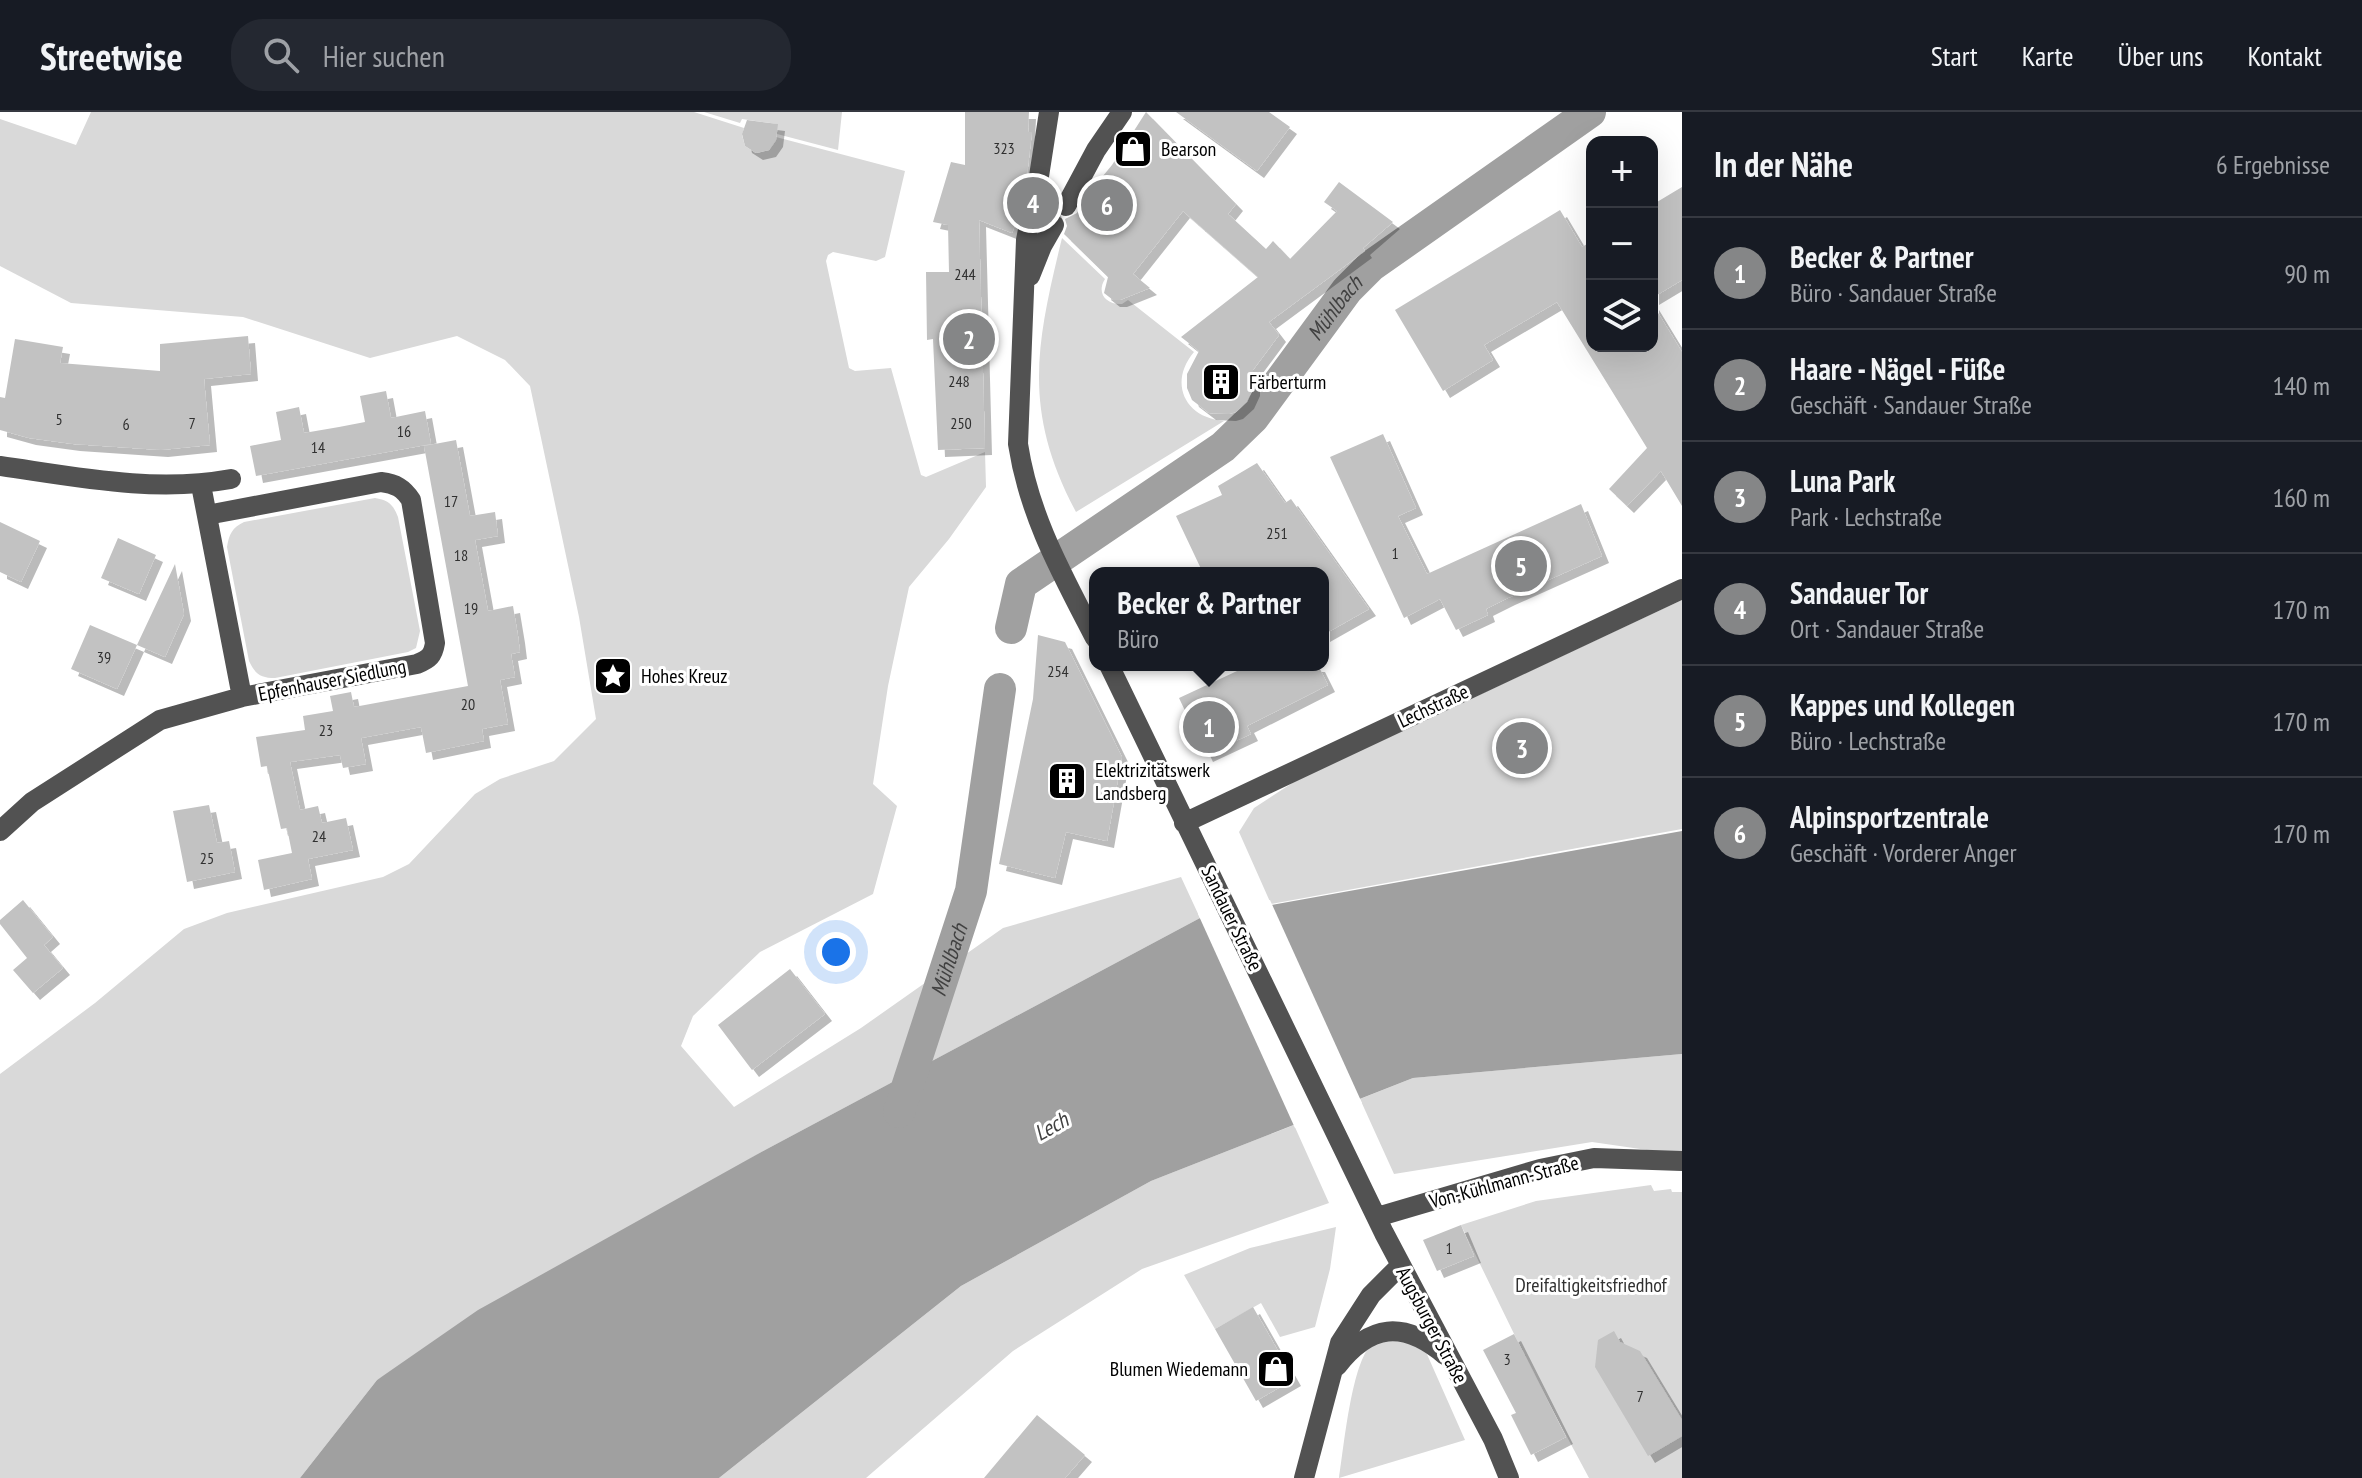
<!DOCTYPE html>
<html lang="de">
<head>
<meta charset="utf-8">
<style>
	:root { --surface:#171b24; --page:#242831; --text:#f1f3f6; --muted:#9ea1a6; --line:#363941; --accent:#858687 }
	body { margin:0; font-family:"PT Sans Narrow",sans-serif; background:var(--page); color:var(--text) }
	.controls { position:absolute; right:24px; top:24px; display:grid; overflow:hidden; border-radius:16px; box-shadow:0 8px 32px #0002 }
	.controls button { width:72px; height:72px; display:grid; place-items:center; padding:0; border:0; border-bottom:2px solid var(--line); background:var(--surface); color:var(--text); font:40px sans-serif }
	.you { position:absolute; left:836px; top:840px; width:28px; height:28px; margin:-20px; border:6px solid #fff; border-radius:50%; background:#1a73e8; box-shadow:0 0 0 12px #1a73e833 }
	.badge { display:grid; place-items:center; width:52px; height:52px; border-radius:50%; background:var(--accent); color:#fff; font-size:26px; font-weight:700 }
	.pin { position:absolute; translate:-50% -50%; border:4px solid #fff; box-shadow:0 2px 8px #0006 }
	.popup { position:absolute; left:1089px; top:455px; width:240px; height:104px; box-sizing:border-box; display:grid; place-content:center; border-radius:16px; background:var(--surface); filter:drop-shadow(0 2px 6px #0005); font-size:26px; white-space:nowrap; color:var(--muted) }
	.popup b { font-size:30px; color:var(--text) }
	.popup::after { content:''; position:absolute; left:50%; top:100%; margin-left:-16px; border:16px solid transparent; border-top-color:var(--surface) }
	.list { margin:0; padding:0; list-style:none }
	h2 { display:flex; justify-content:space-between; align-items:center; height:104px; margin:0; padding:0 32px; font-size:34px }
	h2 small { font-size:26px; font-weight:400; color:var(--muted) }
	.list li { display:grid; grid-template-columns:52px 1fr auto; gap:24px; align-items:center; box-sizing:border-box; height:112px; padding:0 32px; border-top:2px solid var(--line) }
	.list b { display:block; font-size:30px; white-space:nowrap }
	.list p { margin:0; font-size:26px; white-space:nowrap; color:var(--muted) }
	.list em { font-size:26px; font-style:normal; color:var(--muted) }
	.icon { flex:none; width:44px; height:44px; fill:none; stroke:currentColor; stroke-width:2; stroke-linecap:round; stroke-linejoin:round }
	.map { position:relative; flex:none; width:1682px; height:1366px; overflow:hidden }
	header { display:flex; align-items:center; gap:48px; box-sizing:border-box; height:112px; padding:0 40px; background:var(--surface); border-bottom:2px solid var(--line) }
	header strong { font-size:38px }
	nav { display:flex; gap:44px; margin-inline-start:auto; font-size:28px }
	.search { width:560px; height:72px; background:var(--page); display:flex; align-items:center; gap:20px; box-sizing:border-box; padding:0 28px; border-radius:32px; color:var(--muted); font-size:30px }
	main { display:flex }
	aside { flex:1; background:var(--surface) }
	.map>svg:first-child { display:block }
	.green { fill:#d9d9d9 }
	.water { fill:#a0a0a0 }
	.pier { fill:#fff }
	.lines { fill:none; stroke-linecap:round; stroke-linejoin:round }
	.canal { stroke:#a0a0a0; stroke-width:32 }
	.building { fill:#c2c2c2; filter:url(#shadow) }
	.minor { stroke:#525252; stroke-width:20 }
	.labels { text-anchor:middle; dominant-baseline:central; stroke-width:6; stroke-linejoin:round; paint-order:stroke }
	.number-label { font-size:16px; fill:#303030 }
	.poi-label { font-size:20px; fill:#000; stroke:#fff; text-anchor:start }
	.street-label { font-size:20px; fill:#000; stroke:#fff }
	.park-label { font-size:20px; fill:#303030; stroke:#fff }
	.water-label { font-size:22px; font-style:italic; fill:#414141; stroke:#fff }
</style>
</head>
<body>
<header>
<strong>Streetwise</strong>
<div class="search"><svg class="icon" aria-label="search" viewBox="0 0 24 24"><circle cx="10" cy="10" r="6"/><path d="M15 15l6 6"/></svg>Hier suchen</div>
<nav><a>Start</a><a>Karte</a><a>Über uns</a><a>Kontakt</a></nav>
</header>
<main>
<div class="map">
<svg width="1682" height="1366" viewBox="0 0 1682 1366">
	<defs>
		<filter id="shadow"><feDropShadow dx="7" dy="7" stdDeviation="0" flood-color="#0004"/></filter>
	</defs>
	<rect width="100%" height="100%" fill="#fff"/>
	<!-- green -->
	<path class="green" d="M91 0H694L744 16 742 23 745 34 756 41 769 38 776 25 905 59 885 145 876 149 833 140 828 143 826 149 849 256 855 259 891 256 921 363 926 365 985 340 986 375 949 427 909 475 888 574 873 672 897 694 873 782 760 840 693 904 681 934 734 995 861 916 1003 816 1181 765 1200 806 765 1038 377 1268 300 1366H0V962L95 891 184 817 227 801 383 765 409 752 475 682 500 667 554 649 596 607 579 505 530 274 505 248 457 224 370 246 243 205 71 191 0 154V7L76 33Z
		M704 0H842L838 38 777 22V12L742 7 740 11Z
		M1062 126 1105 167C1096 181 1106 193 1122 192L1128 188 1194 240C1168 271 1185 306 1224 309L1076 400C1022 298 1036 233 1062 126Z
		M375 386C388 388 393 392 398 405L420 519 416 536 408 540 275 566C261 566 255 562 249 549L227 435C229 422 232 416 244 410Z
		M1682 488V717L1271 792 1239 720 1254 696 1297 668Z
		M1682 942V1043L1592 1030 1394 1062 1360 987 1413 966Z
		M1294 1013 1329 1091 1142 1157 1013 1239 866 1366H719L961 1174 1151 1069Z
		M1651 1073 1654 1079 1671 1077 1672 1080H1682V1366H1589L1535 1265 1461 1113 1536 1089Z
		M1336 1115 1330 1157 1315 1215 1280 1225 1261 1191 1215 1217 1184 1163 1250 1136Z
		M1392 1222 1426 1240 1465 1328 1339 1366C1344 1335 1351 1256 1370 1234 1374 1228 1385 1225 1392 1222Z"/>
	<!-- water -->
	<path class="water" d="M1682 719V942L1413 966 1151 1069 961 1174 719 1366H300L377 1268 478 1198 765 1038 1200 806Z"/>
	<!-- pier -->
	<path class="pier" d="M1270 788 1362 991 1295 1016 1198 802Z"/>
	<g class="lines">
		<!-- canal -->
		<g class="canal">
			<path id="s1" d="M1011 516 1021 472 1223 335 1253 306 1347 178 1371 154 1590 0"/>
			<path id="s2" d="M899 1000 971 779 1000 577"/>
		</g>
	</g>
	<!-- building -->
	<path class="building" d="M965 0H1029L1028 20H1032L1025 81 1028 87 1036 90 1042 89 1050 80 1058 82 1053 94 1055 100 1044 105 1039 93 1033 90 1022 94 1012 121 979 108 985 336 938 338 933 227 927 228 926 160H949L948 113 933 110 951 50 965 53Z
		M1146 0 1236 92 1228 102 1266 137 1273 129 1290 147 1337 99 1324 90 1339 70 1393 110 1363 136 1365 139 1269 210 1279 223 1253 258V277L1247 290 1236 300 1229 302 1209 301 1192 288 1187 276V262L1199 239 1181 225 1258 165 1183 99 1133 162 1150 176 1120 188H1113L1104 181 1108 165 1064 122 1067 114 1065 107 1077 101 1084 87 1112 53Z
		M1176 0H1269L1290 15 1257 59Z
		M747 8 778 12 776 28 769 38 756 41 745 34 742 22Z
		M1682 75V168L1652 186V93Z
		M1560 98 1582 135 1592 129V234H1652V191L1682 240V394L1661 359 1627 394 1609 377 1647 336 1557 190 1484 233 1493 248 1443 279 1395 198Z
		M248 224 251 262 204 267 210 333 161 338 73 332 29 326 0 318V285L5 286 15 227 63 235 60 251 160 259V232Z
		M386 279 391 306 425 299 431 332 256 364 250 334 281 328 276 300 299 295 304 321 339 315 365 310 360 284Z
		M1383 322 1416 396 1398 404 1427 462 1581 392 1602 444 1508 486 1486 497 1488 503 1456 518 1440 487 1404 506 1330 345Z
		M456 328 470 404 495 400 498 424 475 428 488 499 513 494 518 524 520 540 511 542 515 565 500 568 508 612 482 617 484 629 426 641 421 615 361 626 366 652 343 656 340 643 290 650 300 698 318 694 322 711 346 706 353 738 308 747 312 767 264 778 258 748 292 741 287 716 281 717 267 654 261 655 256 625 305 618 303 604 333 599 330 584 351 580 354 595 468 574 424 334Z
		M1257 351 1285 391 1291 387 1369 497 1323 523V461H1203L1176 404 1222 383 1218 374Z
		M0 410 40 429 21 470 0 460Z
		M118 426 156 443 139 482 101 466Z
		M175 452 184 502 165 545 137 533Z
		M90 513 137 533 117 577 71 557Z
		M1038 523 1065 530 1122 645 1107 729 1066 720 1055 766 999 752 1033 587Z
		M1250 553H1318L1328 573 1247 614 1251 622 1206 643 1179 586Z
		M209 693 217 731 229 729 235 760 187 770 173 699Z
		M23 788 53 825 44 833 63 856 33 881 13 858 27 846 0 812V808Z
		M790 857 825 902 752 958 718 913Z
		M1461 1113 1474 1144 1437 1159 1423 1128Z
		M1253 1195 1294 1267 1256 1289 1215 1217Z
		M1614 1219 1620 1230 1640 1239 1682 1308V1324L1648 1344 1595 1255 1598 1228Z
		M1514 1222 1566 1325 1531 1343 1511 1303 1516 1301 1483 1238Z
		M1037 1303 1085 1343 1065 1366H984Z"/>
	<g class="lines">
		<!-- minor -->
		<path class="minor" d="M1037 77 1049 0
			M1066 94 1096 38 1122 0
			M1031 103 1026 128 1018 332C1029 404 1062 462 1095 526
			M1030 164 1042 134 1054 113
			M0 354C77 365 154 381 231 367
			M201 373 242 585
			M1109 553 1384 1121 1493 1327 1509 1366
			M1184 711 1682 477
			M0 719 32 690 160 608 242 585 417 552C429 547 433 544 435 531L411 388C403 376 396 372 381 370L207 403
			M1377 1105 1540 1057 1594 1046 1682 1049
			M1337 1254C1370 1212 1403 1208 1445 1243
			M1304 1366 1340 1231 1371 1183 1401 1153"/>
	</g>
	<!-- icons -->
	<defs>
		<symbol id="shop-square" viewBox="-11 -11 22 22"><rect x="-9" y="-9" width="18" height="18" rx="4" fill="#000" stroke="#fff"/><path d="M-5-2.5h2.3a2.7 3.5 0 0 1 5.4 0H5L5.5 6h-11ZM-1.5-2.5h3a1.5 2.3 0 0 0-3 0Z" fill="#fff"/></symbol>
		<symbol id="building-square" viewBox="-11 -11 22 22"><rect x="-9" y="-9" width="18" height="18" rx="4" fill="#000" stroke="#fff"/><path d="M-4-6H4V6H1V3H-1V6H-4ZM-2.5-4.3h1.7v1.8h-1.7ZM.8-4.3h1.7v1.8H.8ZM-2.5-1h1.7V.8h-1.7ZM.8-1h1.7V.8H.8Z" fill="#fff"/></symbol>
		<symbol id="sight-square" viewBox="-11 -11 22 22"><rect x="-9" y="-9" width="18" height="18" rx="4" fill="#000" stroke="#fff"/><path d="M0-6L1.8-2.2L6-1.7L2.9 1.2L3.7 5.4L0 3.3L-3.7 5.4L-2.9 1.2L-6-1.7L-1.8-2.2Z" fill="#fff"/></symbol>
	</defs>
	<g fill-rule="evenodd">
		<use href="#shop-square" x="1111" y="15" width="44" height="44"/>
		<use href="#building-square" x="1199" y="248" width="44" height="44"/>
		<use href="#sight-square" x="591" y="542" width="44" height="44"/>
		<use href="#building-square" x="1045" y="647" width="44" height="44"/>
		<use href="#shop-square" x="1254" y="1235" width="44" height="44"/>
	</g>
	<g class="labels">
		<!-- number labels -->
		<g class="number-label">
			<text x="1004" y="36">323</text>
			<text x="965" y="162">244</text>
			<text x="959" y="269">248</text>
			<text x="59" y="307">5</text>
			<text x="192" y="311">7</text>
			<text x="961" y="311">250</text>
			<text x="126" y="312">6</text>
			<text x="404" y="319">16</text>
			<text x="318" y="335">14</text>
			<text x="451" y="389">17</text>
			<text x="1277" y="421">251</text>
			<text x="1395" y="441">1</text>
			<text x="461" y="443">18</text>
			<text x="471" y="496">19</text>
			<text x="104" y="545">39</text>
			<text x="1058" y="559">254</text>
			<text x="468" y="592">20</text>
			<text x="326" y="618">23</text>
			<text x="319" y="724">24</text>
			<text x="207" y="746">25</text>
			<text x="1449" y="1136">1</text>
			<text x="1507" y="1247">3</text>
			<text x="1640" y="1284">7</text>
		</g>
		<!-- poi labels -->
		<g class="poi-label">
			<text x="1161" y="37">Bearson</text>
			<text x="1249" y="270">Färberturm</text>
			<text x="641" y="564">Hohes Kreuz</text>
			<text x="1095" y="658">Elektrizitätswerk<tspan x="1095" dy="23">Landsberg</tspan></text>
			<text x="1248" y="1257" text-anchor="end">Blumen Wiedemann</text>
		</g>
		<!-- street labels -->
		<g class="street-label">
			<text transform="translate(332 568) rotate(-11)">Epfenhauser Siedlung</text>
			<text transform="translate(1433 594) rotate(-25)">Lechstraße</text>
			<text transform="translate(1232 806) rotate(64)">Sandauer Straße</text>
			<text transform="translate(1504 1070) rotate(-15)">Von-Kühlmann-Straße</text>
			<text transform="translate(1432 1213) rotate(62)">Augsburger Straße</text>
		</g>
		<!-- park labels -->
		<g class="park-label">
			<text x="1591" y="1173">Dreifaltigkeitsfriedhof</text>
		</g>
		<!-- water labels -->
		<g class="water-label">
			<text stroke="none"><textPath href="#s1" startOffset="468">Mühlbach</textPath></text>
			<text stroke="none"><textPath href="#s2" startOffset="160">Mühlbach</textPath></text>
			<text transform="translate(1051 1014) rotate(-29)">Lech</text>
		</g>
	</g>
</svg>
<div class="controls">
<button>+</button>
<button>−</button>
<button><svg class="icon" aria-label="layers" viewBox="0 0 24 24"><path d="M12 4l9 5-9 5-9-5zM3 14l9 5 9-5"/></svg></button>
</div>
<div class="you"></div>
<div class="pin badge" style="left:1209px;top:615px">1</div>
<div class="popup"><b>Becker &amp; Partner</b>Büro</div>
<div class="pin badge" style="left:969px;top:227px">2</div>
<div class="pin badge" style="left:1522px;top:636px">3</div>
<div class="pin badge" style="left:1033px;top:91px">4</div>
<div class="pin badge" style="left:1521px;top:454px">5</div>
<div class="pin badge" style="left:1107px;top:93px">6</div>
</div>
<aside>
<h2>In der Nähe<small>6 Ergebnisse</small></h2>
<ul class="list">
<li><span class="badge">1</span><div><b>Becker &amp; Partner</b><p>Büro · Sandauer Straße</p></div><em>90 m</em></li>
<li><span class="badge">2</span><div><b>Haare - Nägel - Füße</b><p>Geschäft · Sandauer Straße</p></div><em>140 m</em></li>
<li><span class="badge">3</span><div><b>Luna Park</b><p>Park · Lechstraße</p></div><em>160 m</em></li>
<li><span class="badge">4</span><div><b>Sandauer Tor</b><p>Ort · Sandauer Straße</p></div><em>170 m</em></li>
<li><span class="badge">5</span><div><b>Kappes und Kollegen</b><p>Büro · Lechstraße</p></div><em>170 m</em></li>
<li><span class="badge">6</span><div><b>Alpinsportzentrale</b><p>Geschäft · Vorderer Anger</p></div><em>170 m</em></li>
</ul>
</aside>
</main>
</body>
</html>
